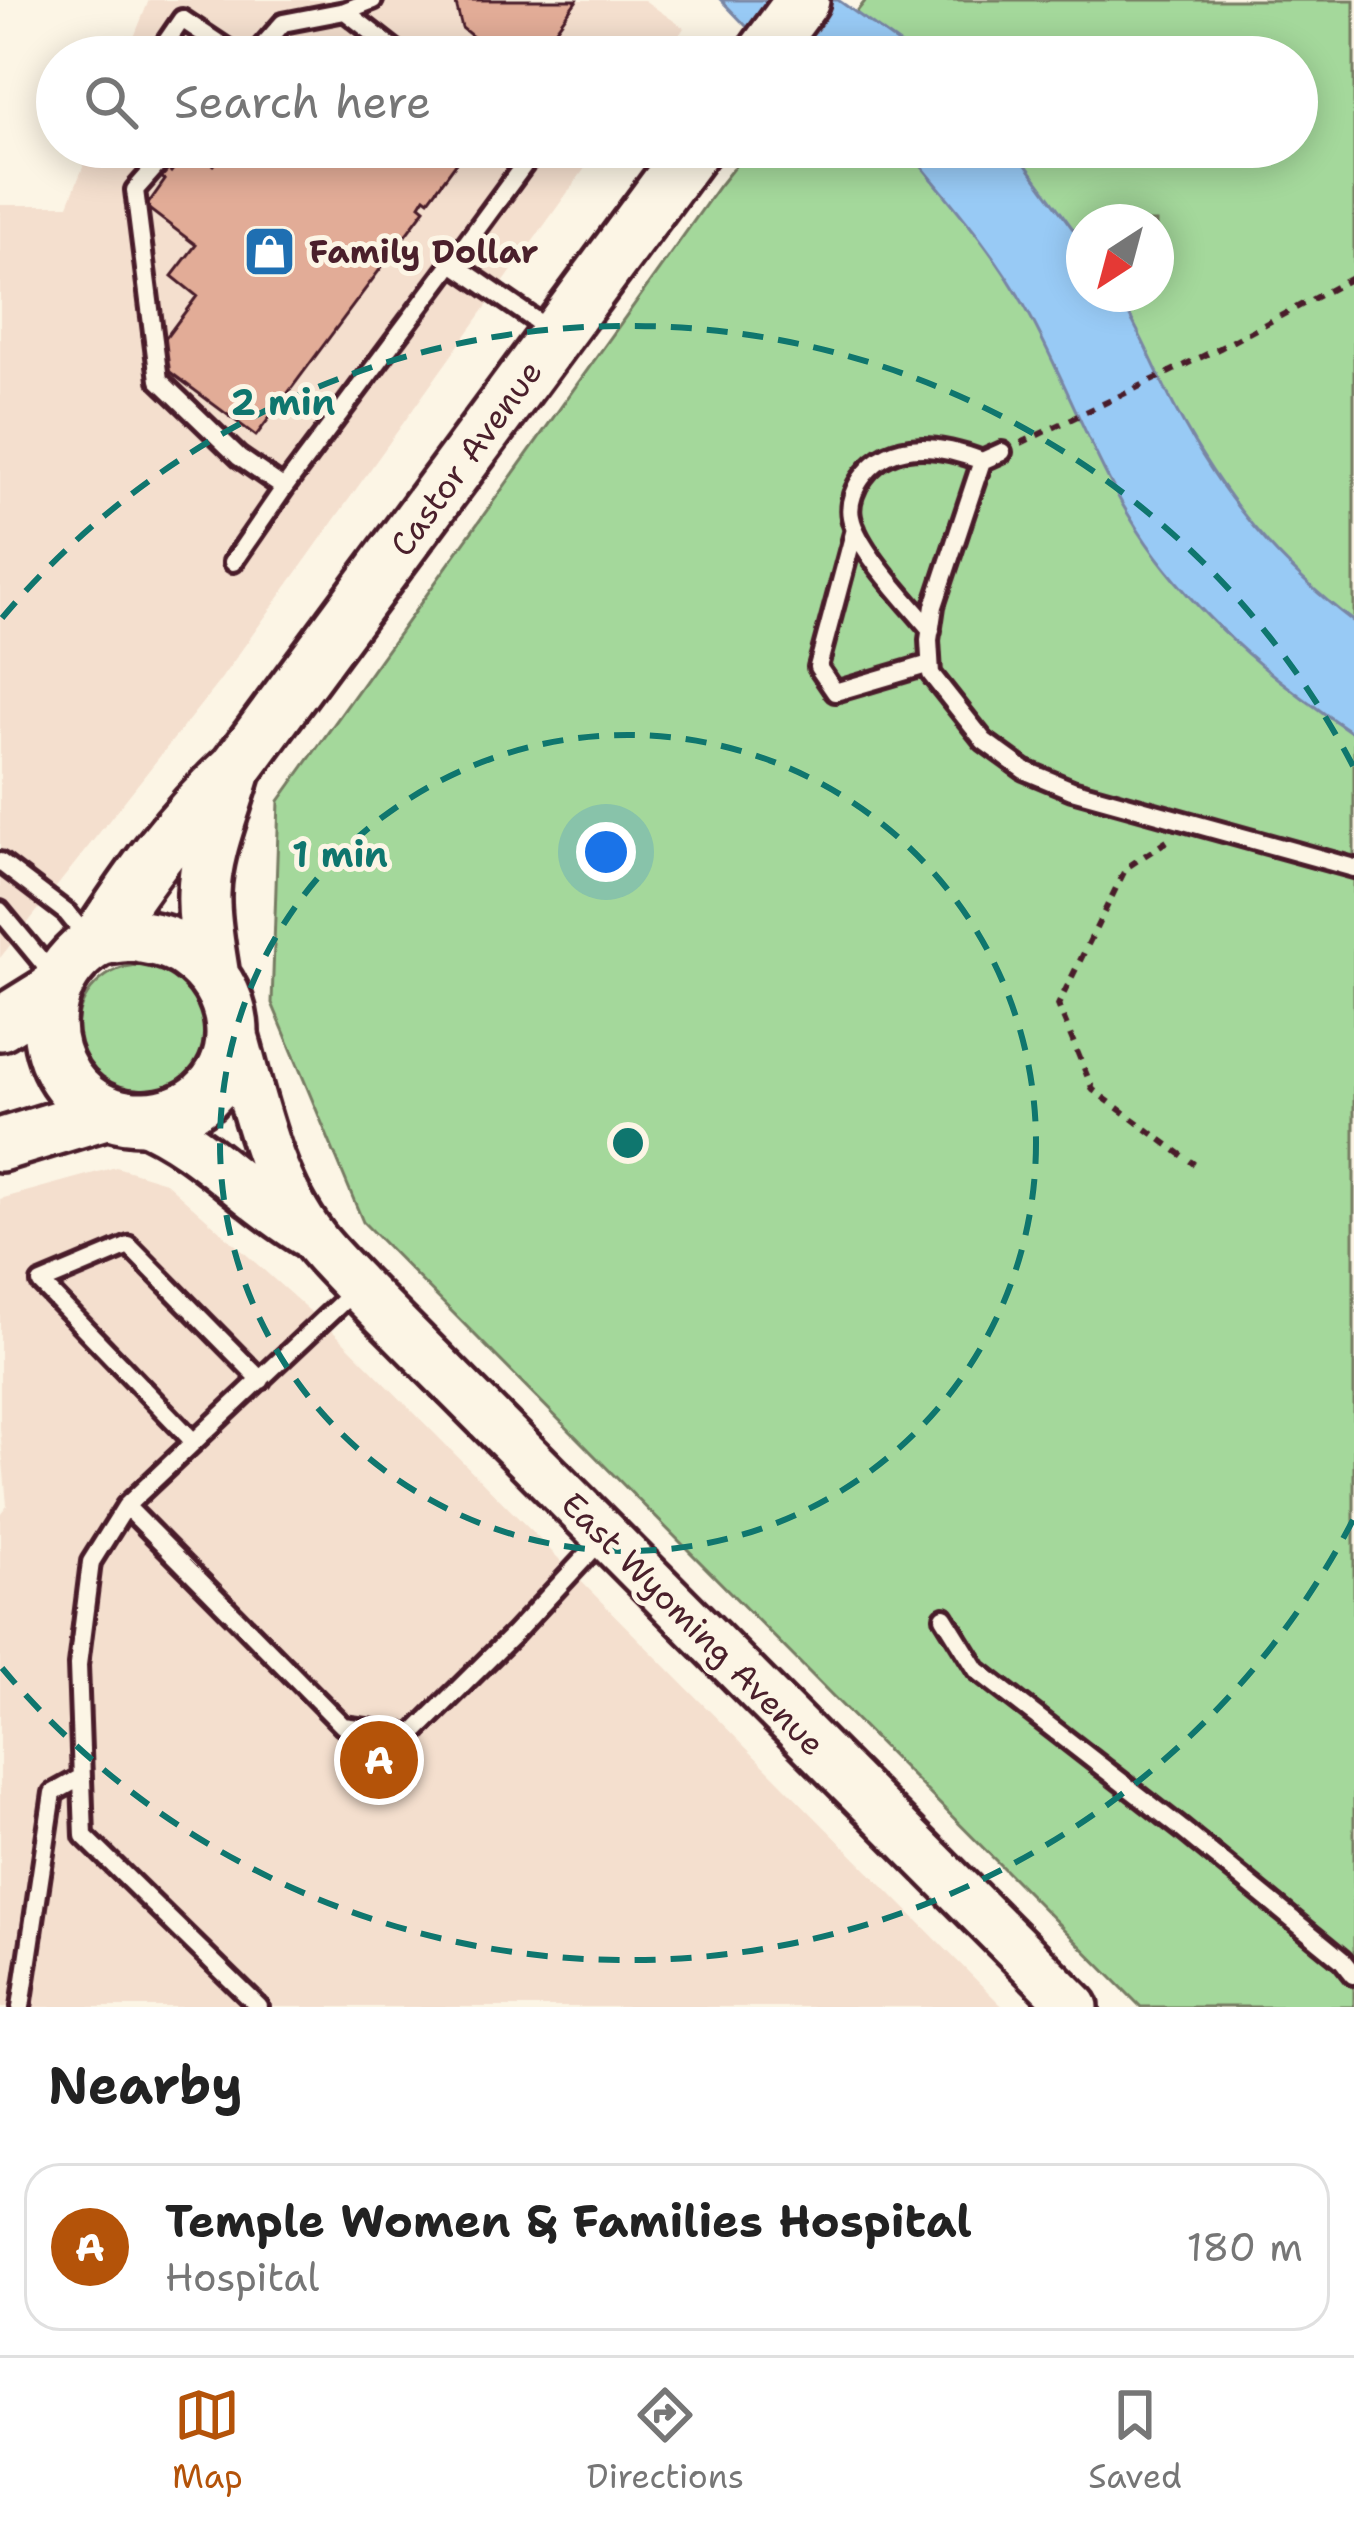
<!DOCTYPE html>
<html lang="en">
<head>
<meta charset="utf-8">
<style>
	:root { --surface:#fff; --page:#f2f2f2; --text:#222; --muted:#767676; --line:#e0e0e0; --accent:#b45309 }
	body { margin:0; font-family:"Shantell Sans",sans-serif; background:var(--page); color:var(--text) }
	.compass { position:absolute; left:1066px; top:204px; width:108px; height:108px; border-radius:50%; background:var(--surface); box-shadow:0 6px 30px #0003; rotate:216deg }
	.you { position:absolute; left:606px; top:852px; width:42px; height:42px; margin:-30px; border:9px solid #fff; border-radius:50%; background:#1a73e8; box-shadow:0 0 0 18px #1a73e833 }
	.badge { display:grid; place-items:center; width:78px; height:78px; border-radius:50%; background:var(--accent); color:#fff; font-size:39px; font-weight:700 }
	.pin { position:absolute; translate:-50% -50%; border:6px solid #fff; box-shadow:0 3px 12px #0006 }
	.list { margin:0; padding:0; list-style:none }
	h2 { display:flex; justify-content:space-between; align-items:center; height:156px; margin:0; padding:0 48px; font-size:51px }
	h2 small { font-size:39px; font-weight:400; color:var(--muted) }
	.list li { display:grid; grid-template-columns:78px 1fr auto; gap:36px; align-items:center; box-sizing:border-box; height:168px; margin:0 24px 24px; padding:0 24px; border:3px solid var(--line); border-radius:36px }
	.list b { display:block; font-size:45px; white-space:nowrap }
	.list p { margin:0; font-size:39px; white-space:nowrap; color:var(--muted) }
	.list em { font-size:39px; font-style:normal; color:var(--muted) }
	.icon { flex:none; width:66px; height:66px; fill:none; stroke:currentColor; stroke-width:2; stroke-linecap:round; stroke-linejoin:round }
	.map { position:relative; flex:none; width:1354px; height:2007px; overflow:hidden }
	.search { position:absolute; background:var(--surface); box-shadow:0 6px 30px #0003; left:36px; right:36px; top:36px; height:132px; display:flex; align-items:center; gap:30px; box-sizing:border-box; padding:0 42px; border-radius:66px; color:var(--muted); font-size:45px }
	.sheet { height:348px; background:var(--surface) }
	nav { display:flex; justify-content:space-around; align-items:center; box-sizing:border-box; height:168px; border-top:3px solid var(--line); background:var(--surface); font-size:33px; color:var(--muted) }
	nav a { display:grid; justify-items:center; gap:6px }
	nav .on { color:var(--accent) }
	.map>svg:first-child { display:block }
	.built { fill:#f4dfce }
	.green { fill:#a4d89b; stroke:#777c63; stroke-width:3; fill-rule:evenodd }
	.water { fill:#98caf5; stroke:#7986a4; stroke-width:3 }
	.building { fill:#e2ac97; stroke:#4a1f2b; stroke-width:3 }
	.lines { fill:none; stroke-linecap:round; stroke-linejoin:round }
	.lane-casing { stroke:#4a1f2b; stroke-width:26 }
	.secondary-casing { stroke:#4a1f2b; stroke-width:54 }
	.primary-casing { stroke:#4a1f2b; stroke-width:60 }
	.path { stroke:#4a1f2b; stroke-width:6; stroke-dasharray:9 9; stroke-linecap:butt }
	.lane { stroke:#fcf5e5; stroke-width:16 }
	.secondary { stroke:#fcf5e5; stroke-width:45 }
	.primary { stroke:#fcf5e5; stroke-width:51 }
	.ring { fill:none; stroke:#0f766e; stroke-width:6; stroke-dasharray:21 15 }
	.labels { text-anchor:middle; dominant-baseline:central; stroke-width:10; stroke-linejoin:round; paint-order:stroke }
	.poi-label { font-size:33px; font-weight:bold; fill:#4a1f2b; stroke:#fcf5e5; text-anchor:start }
	.street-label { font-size:33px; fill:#4a1f2b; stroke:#fcf5e5 }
	.centre { fill:#0f766e; stroke:#fcf5e5; stroke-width:6 }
	.ring-label { font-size:36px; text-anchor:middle; font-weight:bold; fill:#0f766e; stroke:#fcf5e5; stroke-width:10; stroke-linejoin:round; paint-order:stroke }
</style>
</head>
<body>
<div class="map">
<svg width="1354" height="2007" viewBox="0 0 1354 2007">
	<rect width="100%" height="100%" fill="#fcf5e5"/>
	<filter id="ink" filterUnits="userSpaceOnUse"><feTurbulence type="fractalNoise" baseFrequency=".00833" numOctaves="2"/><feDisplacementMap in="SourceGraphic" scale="24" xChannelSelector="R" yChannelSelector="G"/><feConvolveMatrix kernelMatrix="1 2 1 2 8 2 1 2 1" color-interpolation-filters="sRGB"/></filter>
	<g filter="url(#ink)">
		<!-- built -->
		<path class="built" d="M149 0H644L684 28 664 57H126Z
			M91 147H600L218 683 0 958V205H68Z
			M116 1167 165 1182 341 1339 1003 2007H0V1514L7 1505 0 1428V1199Z"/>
		<!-- green -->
		<path class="green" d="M866 0H1354V2007H1141L363 1222 272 1003 279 801 719 186 750 147H1297V57H821ZM1084 222H1156V294H1084Z
			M77 1030a65 65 0 1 1 130 0a65 65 0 1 1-130 0Z"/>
		<!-- water -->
		<path class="water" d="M721 0H838L918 57H776Z
			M898 147H1013L1015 150 1084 244V294H1117C1141 331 1155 371 1176 410 1222 496 1276 563 1354 622V734C1279 684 1211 629 1156 556 1101 483 1072 392 1028 312 997 255 954 206 913 156Z"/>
		<!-- building -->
		<path class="building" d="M455 0H577L536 57H497L462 28Z
			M190 147 214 165 228 147H453L457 150 453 159 457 162 429 200 425 197 420 205 425 209 256 436 166 369 162 343 197 296 172 276 196 245 146 207 165 180 161 177 167 168 171 172Z"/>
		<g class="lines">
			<defs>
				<path id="lane" d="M345 11 373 0
					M156 57 182 19 239 57
					M253 57 283 23 345 11 404 57
					M603 57 607 52
					M173 147 135 190 159 380 239 457 284 488
					M537 147 452 263 551 331
					M982 461 1002 452
					M855 529 818 667 835 692 930 664
					M233 562 284 488 452 263
					M931 630C909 603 857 550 851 517 848 503 855 486 864 475 893 437 943 446 982 461L934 606 929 640 931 674 984 741 1024 770 1072 790 1354 868
					M0 862 67 913 88 939
					M0 911 53 975
					M194 1442 41 1283 129 1246 261 1380
					M126 1506 343 1726 412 1735 514 1634 604 1537
					M944 1617 977 1670 1182 1829 1342 1960 1354 1975
					M21 2007 53 1793 80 1778
					M259 2007 84 1836 78 1665 91 1562 126 1506 357 1288"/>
				<path id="secondary" d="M234 1033C254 1103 269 1180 314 1239 327 1256 344 1272 358 1287L1075 2007
					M139 1118C203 1144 246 1197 306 1233"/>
				<path id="primary" d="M761 57 803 0
					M129 935C150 938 171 941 189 954 238 988 248 1055 204 1096 187 1111 167 1117 145 1118 49 1121 13 995 94 943 103 937 117 937 129 935Z
					M97 941C138 878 180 819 236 768L695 147
					M213 977C209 949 203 921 204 893 205 853 223 812 234 774
					M0 1024 53 991
					M0 1145 108 1112"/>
			</defs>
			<!-- lane casing -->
			<use href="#lane" class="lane-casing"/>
			<!-- secondary casing -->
			<use href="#secondary" class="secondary-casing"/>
			<!-- primary casing -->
			<use href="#primary" class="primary-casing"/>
			<!-- path -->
			<path class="path" d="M1021 443 1220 348 1354 277
				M1167 841 1126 868 1058 1005 1093 1090 1194 1164"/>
			<!-- lane -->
			<use href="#lane" class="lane"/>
			<!-- secondary -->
			<use href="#secondary" class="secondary"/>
			<!-- primary -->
			<use href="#primary" class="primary"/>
		</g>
	</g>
	<!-- distance rings -->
	<g class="ring">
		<circle cx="628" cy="1143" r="408"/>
		<path d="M1353 1520A817 817 0 0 1 2 1668M2 618A817 817 0 0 1 1353 766"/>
	</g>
	<!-- icons -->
	<defs>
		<symbol id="shop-square" viewBox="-11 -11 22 22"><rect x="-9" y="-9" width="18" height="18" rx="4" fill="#1f6fb2" stroke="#fcf5e5"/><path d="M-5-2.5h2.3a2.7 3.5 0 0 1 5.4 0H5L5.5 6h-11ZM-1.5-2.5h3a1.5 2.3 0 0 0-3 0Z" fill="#fff"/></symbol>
	</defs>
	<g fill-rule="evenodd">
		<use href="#shop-square" x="240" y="222" width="59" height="59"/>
	</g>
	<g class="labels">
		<!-- poi labels -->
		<g class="poi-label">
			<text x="309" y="251">Family Dollar</text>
		</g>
		<!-- street labels -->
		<g class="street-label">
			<text transform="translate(466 458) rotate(-54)">Castor Avenue</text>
			<text transform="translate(693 1624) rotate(45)">East Wyoming Avenue</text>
		</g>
	</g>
	<circle cx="628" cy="1143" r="18" class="centre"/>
	<g class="ring-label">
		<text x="283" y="415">2 min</text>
		<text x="340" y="867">1 min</text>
	</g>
</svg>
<svg class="compass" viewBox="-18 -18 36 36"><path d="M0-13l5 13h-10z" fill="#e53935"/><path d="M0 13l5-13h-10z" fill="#767676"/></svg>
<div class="you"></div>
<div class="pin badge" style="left:379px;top:1760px">A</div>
<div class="search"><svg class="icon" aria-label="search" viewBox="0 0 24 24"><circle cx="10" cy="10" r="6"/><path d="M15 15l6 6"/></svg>Search here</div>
</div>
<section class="sheet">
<h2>Nearby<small></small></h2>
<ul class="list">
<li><span class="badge">A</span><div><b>Temple Women &amp; Families Hospital</b><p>Hospital</p></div><em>180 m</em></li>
</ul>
</section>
<nav>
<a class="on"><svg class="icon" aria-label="map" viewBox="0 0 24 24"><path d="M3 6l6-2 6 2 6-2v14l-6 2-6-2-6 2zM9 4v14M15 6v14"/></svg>Map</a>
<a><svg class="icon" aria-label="directions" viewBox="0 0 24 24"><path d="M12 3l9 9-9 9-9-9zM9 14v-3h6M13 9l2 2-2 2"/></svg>Directions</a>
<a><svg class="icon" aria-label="saved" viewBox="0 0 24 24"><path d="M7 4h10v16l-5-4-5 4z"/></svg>Saved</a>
</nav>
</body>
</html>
